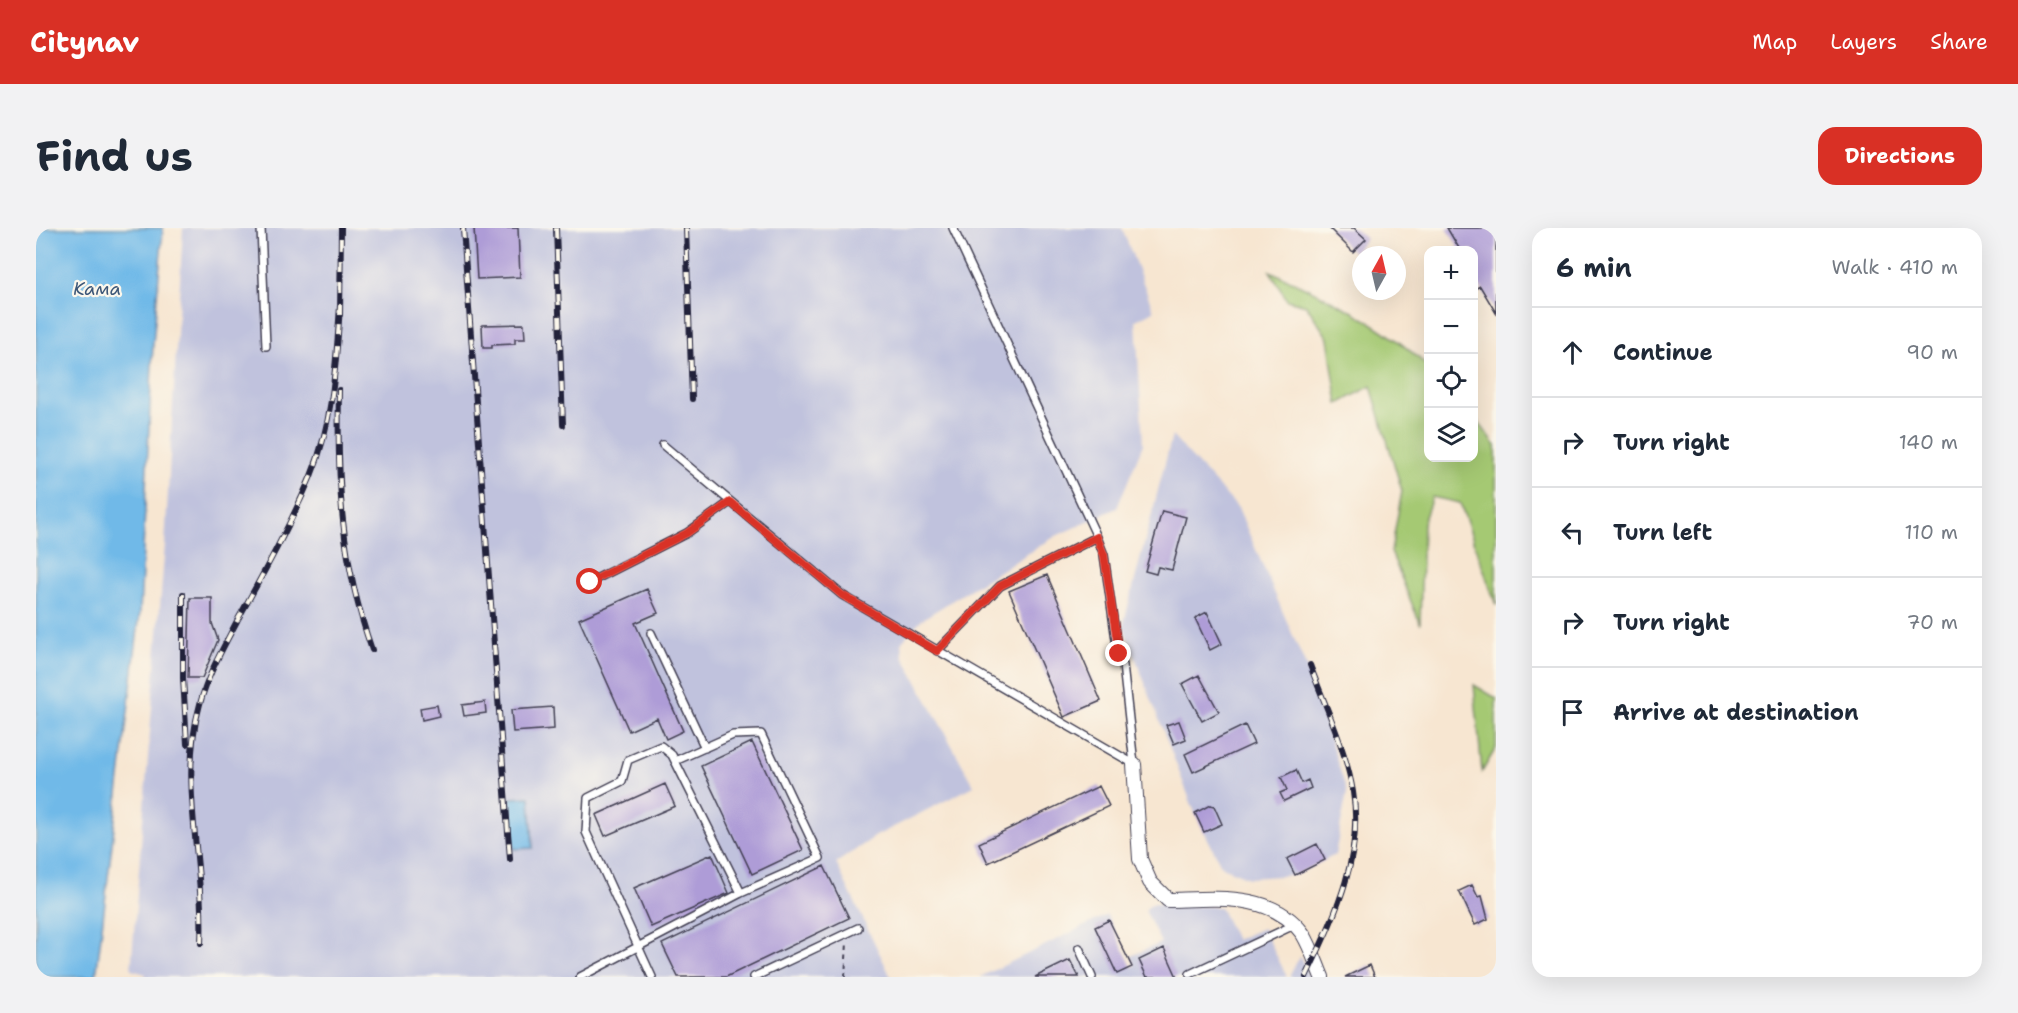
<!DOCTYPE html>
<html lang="en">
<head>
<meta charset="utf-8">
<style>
	:root { --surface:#fff; --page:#f2f2f3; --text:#1f2937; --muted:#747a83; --line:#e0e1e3; --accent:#d93025 }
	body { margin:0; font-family:"Shantell Sans",sans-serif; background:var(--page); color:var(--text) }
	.controls { position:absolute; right:18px; top:18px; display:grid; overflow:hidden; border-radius:12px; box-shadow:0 6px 24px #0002 }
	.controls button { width:54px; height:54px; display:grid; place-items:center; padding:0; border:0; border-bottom:2px solid var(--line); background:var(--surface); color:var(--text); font:30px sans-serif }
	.compass { position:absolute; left:1316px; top:18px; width:54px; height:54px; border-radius:50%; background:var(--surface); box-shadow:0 6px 24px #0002; rotate:8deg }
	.stop { position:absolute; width:18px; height:18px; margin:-14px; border:4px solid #d93025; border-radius:50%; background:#fff }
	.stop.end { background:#d93025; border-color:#fff; box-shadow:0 2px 6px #0008 }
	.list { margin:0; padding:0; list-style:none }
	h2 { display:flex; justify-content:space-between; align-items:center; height:78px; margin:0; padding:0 24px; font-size:26px }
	h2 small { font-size:20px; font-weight:400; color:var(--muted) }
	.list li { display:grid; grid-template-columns:39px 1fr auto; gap:18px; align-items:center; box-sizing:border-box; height:90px; padding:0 24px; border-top:2px solid var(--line) }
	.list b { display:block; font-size:22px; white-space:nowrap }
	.list em { font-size:20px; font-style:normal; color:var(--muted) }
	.icon { flex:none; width:33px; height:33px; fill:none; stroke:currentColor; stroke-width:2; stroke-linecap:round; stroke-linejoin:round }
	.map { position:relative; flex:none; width:1460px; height:749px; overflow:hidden; border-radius:18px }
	header { display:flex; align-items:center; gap:36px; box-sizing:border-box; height:84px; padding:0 30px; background:var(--accent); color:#fff }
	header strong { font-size:28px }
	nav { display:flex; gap:33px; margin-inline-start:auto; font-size:21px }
	.intro { display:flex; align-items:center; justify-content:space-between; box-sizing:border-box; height:144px; padding:0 36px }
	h1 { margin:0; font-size:42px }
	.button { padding:15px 27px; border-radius:18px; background:var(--accent); color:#fff; font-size:21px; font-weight:700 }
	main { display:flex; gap:36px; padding:0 36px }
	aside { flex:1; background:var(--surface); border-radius:18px; box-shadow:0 6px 24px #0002 }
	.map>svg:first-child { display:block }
	.industrial { fill:#c0c2dd }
	.green { fill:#a5c973; stroke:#647657; stroke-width:1.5 }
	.water { fill:#6fb9e8; stroke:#486e92; stroke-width:1.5 }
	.building { fill:#ae9cd7 }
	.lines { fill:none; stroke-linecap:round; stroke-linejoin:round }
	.service-casing { stroke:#423f52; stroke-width:10 }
	.minor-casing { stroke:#423f52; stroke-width:16 }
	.path { stroke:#423f52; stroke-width:2; stroke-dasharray:4.5 4.5; stroke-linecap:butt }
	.service { stroke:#fff; stroke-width:7 }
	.minor { stroke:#fff; stroke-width:14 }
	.rail-casing { stroke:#22223b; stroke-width:6 }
	.rail { stroke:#fbf7ec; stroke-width:4; stroke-dasharray:11; stroke-linecap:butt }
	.route { stroke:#d93025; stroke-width:8 }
	.labels { text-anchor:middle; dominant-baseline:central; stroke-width:4.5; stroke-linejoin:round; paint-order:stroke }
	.water-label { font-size:18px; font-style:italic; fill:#3d5778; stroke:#fbf7ec }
</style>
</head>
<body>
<header>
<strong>Citynav</strong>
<nav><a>Map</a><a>Layers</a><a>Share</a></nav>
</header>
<div class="intro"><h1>Find us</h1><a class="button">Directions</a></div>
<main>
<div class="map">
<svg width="1460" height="749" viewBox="0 0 1460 749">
	<rect width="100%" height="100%" fill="#fbf7ec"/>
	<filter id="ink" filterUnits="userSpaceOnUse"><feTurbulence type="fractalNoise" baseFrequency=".0167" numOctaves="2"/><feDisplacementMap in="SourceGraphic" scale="12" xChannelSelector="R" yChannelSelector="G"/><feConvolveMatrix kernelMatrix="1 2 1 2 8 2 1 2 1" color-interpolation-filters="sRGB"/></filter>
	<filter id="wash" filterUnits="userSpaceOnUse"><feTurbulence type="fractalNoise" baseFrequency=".008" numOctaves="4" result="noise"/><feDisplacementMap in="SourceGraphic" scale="24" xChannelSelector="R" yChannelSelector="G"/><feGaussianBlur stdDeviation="1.35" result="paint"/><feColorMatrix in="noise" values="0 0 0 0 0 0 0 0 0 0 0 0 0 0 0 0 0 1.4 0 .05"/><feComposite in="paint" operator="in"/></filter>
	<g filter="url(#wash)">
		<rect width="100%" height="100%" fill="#f7e6d1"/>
		<!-- industrial -->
		<path class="industrial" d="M147 0H1086L1118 83 1100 92 1107 216 1081 280 1020 308 885 392 866 413 867 428 938 558 840 608 800 635 855 749H109L110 746 95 742 129 316Z
			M1136 208 1202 280 1273 445 1311 564 1299 627 1259 647 1213 650 1186 639 1159 585 1087 398Z
			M1116 676 1184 679 1200 712 1227 700 1251 749H944L1071 687 1096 739 1099 737 1095 728 1125 715 1109 682Z
			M1264 728 1274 749H1253Z"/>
		<!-- green -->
		<path class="green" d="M1234 43C1291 69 1347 95 1392 139V230H1438V188L1460 218V377L1424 275 1396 269 1387 295 1384 396 1355 324 1366 263 1335 158 1302 176 1292 110 1270 77 1251 72Z
			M1438 457 1460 470V520L1446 544Z"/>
		<!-- water -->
		<path class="water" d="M0 0H127L117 116 104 384 60 749H0Z
			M494 569 497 620 478 621 474 570Z"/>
		<g id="blocks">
			<!-- building -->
			<path class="building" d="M438 0H482L484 49 441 51Z
				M1293 0H1318L1330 11 1317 24Z
				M1411 0H1460V85L1444 58 1437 62V22H1424Z
				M488 96 489 111H479V116L456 117V120H447L446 97Z
				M1126 283 1150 289 1136 342 1122 339 1120 346 1109 343Z
				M1011 347 1065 473 1028 489 973 363Z
				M611 361 622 385 599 395 647 503 630 511 621 490 593 503 543 391Z
				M154 370H176V395L182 412 166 450H152Z
				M1171 384 1186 416 1174 422 1159 390Z
				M1163 447 1183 484 1166 493 1146 456Z
				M449 474 450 485 428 488 426 477Z
				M401 477 403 488 386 492 384 480Z
				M517 479 518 501 477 504 475 482Z
				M1143 493 1150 511 1138 516 1130 497Z
				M1209 497 1218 516 1157 544 1149 526Z
				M716 514 767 622 716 646 665 538Z
				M1260 542 1266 555 1272 552 1275 560 1248 573 1244 565 1251 562 1245 549Z
				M629 556 639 578 569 608 560 587Z
				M1063 558 1073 578 952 635 943 615Z
				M1174 577 1178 578 1186 596 1168 604 1159 585Z
				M1281 616 1289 632 1259 647 1251 631Z
				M676 626 693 665 615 699 598 660Z
				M788 638 813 690 690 749H642L626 716Z
				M1436 657 1442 669 1446 668 1452 691 1439 697 1423 663Z
				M1073 692 1096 739 1081 746 1059 699Z
				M1128 720 1141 749H1111L1103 732Z
				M1034 732 1043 749H999Z
				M1334 737 1339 749H1309Z"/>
		</g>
	</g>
	<g filter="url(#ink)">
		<use href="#blocks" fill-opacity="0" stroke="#423f52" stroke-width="1.5"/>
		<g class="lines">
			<defs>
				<path id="service" d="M225 0 230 118
					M917 0 1061 309
					M627 217 806 367 1098 536
					M554 354 651 305 694 274
					M615 405 669 520
					M901 423 964 358 1061 309 1068 327 1082 426 1087 437 1098 536
					M1043 720 1056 749
					M1154 746 1258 697
					M544 749 705 665 784 630 725 506 697 507 639 533
					M616 749 550 604 552 570 586 553 592 532 625 518 636 527 705 665
					M718 749 822 700"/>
				<path id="minor" d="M1098 536 1104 631 1114 654 1132 672C1178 671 1236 663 1267 706 1275 719 1280 735 1286 749"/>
			</defs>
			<!-- service casing -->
			<use href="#service" class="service-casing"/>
			<!-- minor casing -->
			<use href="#minor" class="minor-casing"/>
			<!-- path -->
			<path class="path" d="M809 749 811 714"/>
			<!-- service -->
			<use href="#service" class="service"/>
			<!-- minor -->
			<use href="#minor" class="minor"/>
			<defs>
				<path id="rail" d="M427 0 474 631
					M520 0 527 197
					M650 0 656 171
					M304 87 305 0
					M303 162C301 255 305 334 336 422
					M147 366V450L151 516
					M165 715C169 637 142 553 164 476 172 446 187 420 201 393 227 346 254 298 275 248 297 195 300 135 304 78
					M1270 749C1297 691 1328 630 1317 564 1310 521 1289 478 1274 437"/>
			</defs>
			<!-- rail casing -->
			<use href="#rail" class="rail-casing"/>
			<!-- rail -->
			<use href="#rail" class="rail"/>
		</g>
	</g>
	<g class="lines" filter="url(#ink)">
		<!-- route -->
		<path class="route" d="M554 354 651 305 694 274 806 367 901 423 964 358 1061 309 1068 327 1083 426"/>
	</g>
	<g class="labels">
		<!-- water labels -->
		<g class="water-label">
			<text x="61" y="61">Кама</text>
		</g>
	</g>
</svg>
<div class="controls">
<button>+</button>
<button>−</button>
<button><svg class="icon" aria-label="locate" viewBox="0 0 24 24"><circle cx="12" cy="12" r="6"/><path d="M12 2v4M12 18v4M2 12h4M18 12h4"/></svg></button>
<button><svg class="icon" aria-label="layers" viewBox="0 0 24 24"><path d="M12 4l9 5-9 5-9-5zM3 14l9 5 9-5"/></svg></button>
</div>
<svg class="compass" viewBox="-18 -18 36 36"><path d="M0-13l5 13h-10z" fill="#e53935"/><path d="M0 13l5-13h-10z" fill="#747a83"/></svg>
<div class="stop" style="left:554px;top:354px"></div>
<div class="stop end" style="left:1083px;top:426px"></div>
</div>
<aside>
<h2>6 min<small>Walk · 410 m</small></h2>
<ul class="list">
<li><svg class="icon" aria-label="ahead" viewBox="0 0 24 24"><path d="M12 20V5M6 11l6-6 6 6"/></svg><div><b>Continue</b></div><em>90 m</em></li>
<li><svg class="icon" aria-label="right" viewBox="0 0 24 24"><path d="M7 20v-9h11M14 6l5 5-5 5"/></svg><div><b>Turn right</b></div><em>140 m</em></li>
<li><svg class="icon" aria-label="left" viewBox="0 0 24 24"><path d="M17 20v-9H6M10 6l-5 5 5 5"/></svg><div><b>Turn left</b></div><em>110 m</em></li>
<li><svg class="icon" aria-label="right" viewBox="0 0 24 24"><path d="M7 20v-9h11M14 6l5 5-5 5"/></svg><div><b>Turn right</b></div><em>70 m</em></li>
<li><svg class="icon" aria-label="arrive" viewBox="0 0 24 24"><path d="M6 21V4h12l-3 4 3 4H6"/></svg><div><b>Arrive at destination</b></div></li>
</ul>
</aside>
</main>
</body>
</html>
